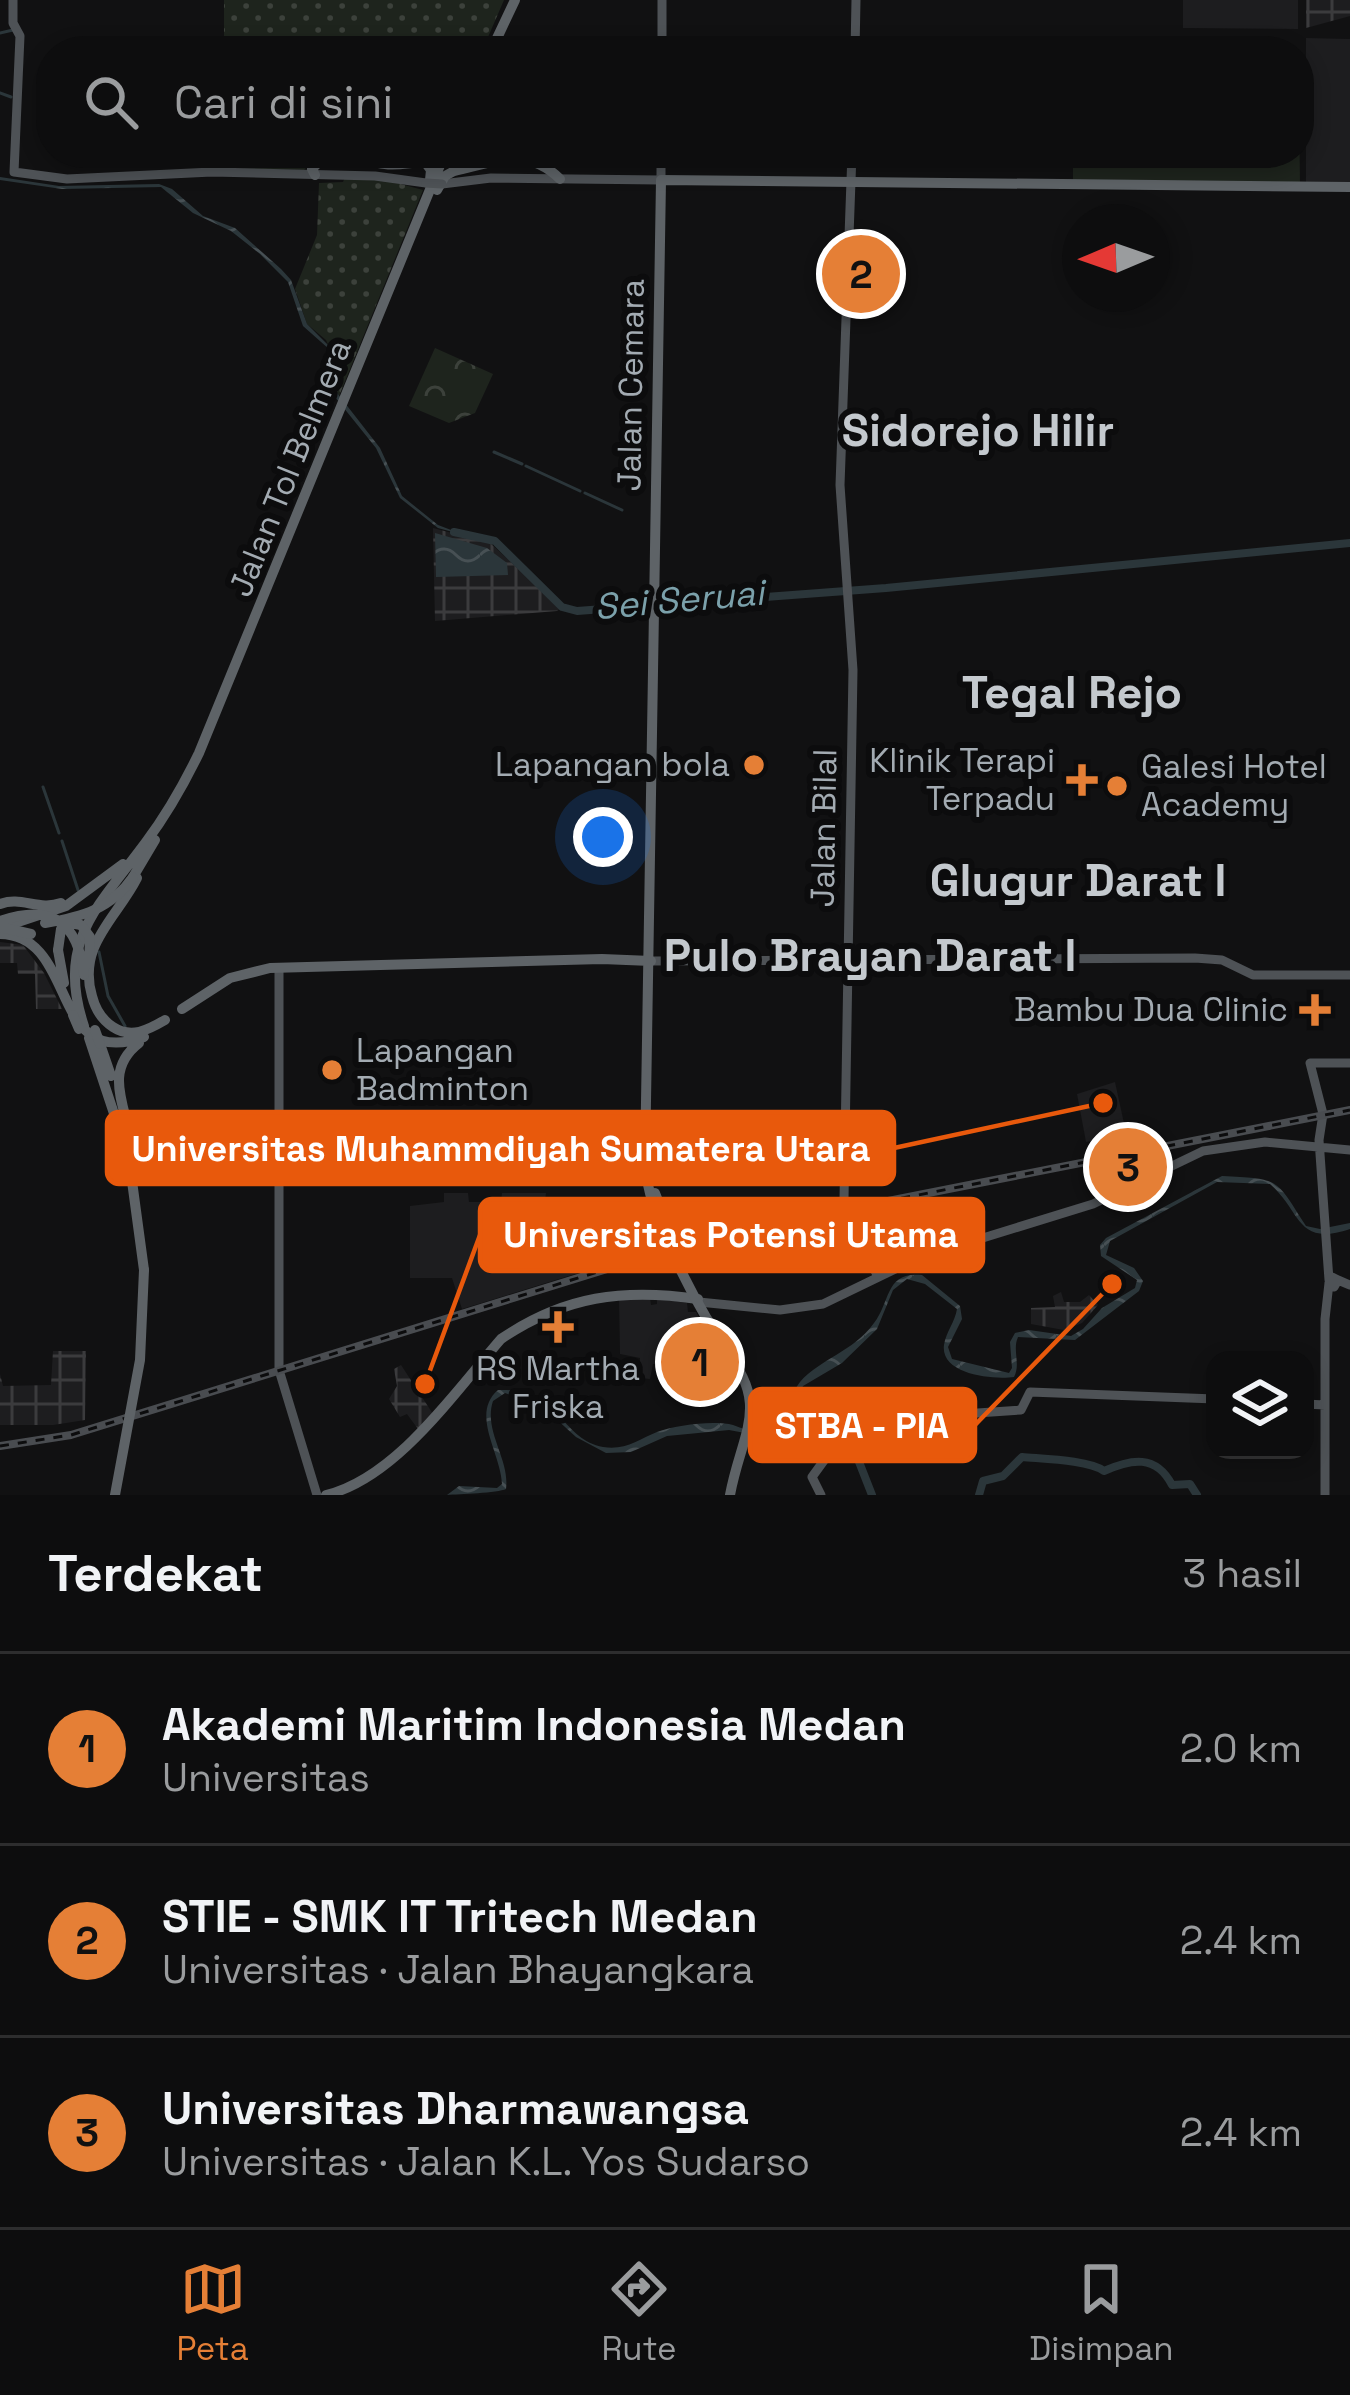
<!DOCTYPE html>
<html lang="id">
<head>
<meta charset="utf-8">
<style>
	:root { --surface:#0d0d0e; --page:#161617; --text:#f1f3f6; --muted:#9a9c9e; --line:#2d2d2e; --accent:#e57f36 }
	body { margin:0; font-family:"Space Grotesk",sans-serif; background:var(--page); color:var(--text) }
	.controls { position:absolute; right:36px; bottom:36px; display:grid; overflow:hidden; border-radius:24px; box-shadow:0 6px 18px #0003 }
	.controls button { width:108px; height:108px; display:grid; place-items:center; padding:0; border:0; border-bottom:3px solid var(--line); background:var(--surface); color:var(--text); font:60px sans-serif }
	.compass { position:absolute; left:1062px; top:204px; width:108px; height:108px; border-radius:50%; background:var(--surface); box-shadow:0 6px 18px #0003; rotate:268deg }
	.you { position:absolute; left:603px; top:837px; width:42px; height:42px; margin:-30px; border:9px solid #fff; border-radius:50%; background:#1a73e8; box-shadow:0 0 0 18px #1a73e833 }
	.badge { display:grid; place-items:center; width:78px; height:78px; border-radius:50%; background:var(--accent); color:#111; font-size:39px; font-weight:700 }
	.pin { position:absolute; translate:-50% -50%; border:6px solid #fff; box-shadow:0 3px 12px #0006 }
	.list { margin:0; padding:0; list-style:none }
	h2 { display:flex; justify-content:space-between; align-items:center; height:156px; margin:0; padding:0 48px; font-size:51px }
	h2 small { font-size:39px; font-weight:400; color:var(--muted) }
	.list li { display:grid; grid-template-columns:78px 1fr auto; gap:36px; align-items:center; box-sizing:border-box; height:192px; padding:0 48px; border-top:3px solid var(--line) }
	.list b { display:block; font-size:45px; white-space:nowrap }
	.list p { margin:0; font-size:39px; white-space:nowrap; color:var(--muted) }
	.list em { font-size:39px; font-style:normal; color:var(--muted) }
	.icon { flex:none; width:66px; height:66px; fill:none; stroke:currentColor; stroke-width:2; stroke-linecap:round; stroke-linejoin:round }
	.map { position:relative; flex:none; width:1350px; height:1495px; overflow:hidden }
	.search { position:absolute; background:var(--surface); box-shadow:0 6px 18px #0003; left:36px; right:36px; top:36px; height:132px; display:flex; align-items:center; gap:30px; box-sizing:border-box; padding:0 42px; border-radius:48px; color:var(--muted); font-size:45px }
	.sheet { height:732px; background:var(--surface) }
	nav { display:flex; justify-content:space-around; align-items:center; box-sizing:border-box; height:168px; border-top:3px solid var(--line); background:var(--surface); font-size:33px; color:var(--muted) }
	nav a { display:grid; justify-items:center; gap:6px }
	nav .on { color:var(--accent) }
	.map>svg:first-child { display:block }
	.built { fill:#1d1d1f }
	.industrial { fill:url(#industrial-grid) }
	.grass { fill:url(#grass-dots) }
	.park { fill:url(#park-crowns) }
	.garden { fill:#1e241d }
	.water { fill:url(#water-waves) }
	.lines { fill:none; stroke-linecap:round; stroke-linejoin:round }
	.stream { stroke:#2b363a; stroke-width:3 }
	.river { stroke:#2b363a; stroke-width:8 }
	.major { stroke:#4e5256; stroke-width:9 }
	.highway { stroke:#5e6367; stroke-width:10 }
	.rail-casing { stroke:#494c50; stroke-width:8 }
	.rail { stroke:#0c0c0d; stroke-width:3; stroke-dasharray:9; stroke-linecap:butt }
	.major-bridge { stroke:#4e5256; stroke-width:9 }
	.highway-bridge { stroke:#5e6367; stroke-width:10 }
	.poi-dot { fill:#e57f36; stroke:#0c0c0d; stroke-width:4.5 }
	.labels { text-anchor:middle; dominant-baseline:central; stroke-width:12; stroke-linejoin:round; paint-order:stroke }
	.street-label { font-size:33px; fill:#a3abb2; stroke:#0c0c0d }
	.poi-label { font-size:33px; fill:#a3abb2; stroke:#0c0c0d; text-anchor:end }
	.water-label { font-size:36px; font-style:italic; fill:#7ba1ab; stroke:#0c0c0d }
	.district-label { font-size:45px; font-weight:bold; fill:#c4c9ce; stroke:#0c0c0d }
	.leader { fill:none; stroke:#e8590c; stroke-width:4.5 }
	.callout-dot { fill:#e8590c; stroke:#0c0c0d; stroke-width:4.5 }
	.callout { fill:#e8590c; stroke:#e8590c; stroke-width:4.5 }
	.callout-label { font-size:36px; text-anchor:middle; font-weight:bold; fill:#fff }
</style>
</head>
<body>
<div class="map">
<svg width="1350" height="1495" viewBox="0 0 1350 1495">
	<defs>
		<pattern id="industrial-grid" width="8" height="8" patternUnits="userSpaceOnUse" patternTransform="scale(3)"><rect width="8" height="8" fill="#1d1d1f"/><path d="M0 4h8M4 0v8" fill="none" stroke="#3b3b3d"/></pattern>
		<pattern id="grass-dots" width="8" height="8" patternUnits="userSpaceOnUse" patternTransform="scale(3)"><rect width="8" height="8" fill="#1e241d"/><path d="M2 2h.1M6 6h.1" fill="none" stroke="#3c413b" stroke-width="1.8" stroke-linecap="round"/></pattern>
		<pattern id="park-crowns" width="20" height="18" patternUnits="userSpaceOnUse" patternTransform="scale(3)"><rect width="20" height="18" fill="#1e241d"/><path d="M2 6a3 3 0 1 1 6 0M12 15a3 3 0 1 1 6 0" fill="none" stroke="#3c413b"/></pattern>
		<pattern id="water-waves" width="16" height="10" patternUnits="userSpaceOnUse" patternTransform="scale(3)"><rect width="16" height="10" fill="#2b363a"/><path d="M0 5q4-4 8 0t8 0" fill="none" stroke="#475054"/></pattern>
	</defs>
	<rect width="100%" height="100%" fill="#111112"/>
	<!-- built -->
	<path class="built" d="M1183 0H1298V29L1183 28Z
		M1306 38 1350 39V185L1306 182Z
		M1066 42V51H927V44Z
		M953 153H1065V166L952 168Z
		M1115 1082 1129 1146 1106 1150 1103 1139 1086 1142 1077 1094Z
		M444 1193H468L469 1202H501L502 1193H546L545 1201 614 1262 462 1309 452 1278H410V1206L444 1202Z
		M619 1297H650L651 1305 657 1304V1298L687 1303 688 1312H696L708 1332 684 1346 665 1339 664 1365 653 1364 650 1379 639 1378 640 1358 620 1354Z"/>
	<!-- industrial -->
	<path class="industrial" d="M1306 0H1350V16L1306 28Z
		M433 528 490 543 561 608 557 611 435 621Z
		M0 942 23 945 44 973 62 1009H36L35 974H18L17 963H0Z
		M1061 1292 1064 1302H1080L1089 1295 1098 1305 1082 1323 1064 1330 1031 1324V1308L1055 1307 1053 1296Z
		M53 1351H86L85 1420 53 1425H0V1374L3 1386 51 1385Z
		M401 1365 433 1414 418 1429 407 1414 400 1417 389 1399 397 1386 394 1369Z"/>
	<!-- grass -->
	<path class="grass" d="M224 0H504L482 51H224Z
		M223 153H320L304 170 222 168Z
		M345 177 382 179 423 190 339 396 333 384 334 357 326 340 307 324 295 289 317 235 319 183 343 182Z"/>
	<!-- park -->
	<path class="park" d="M435 348 493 374 475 413 449 423 409 406Z"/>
	<!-- garden -->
	<path class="garden" d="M1299 105 1300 183 1073 180V153H1299Z"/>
	<!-- water -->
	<path class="water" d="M0 177 59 186 159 184 172 189 203 216 235 228 281 269 291 280 307 324 331 348 334 389 380 448 402 496 438 525 464 535 438 528 400 498 376 448 335 397 329 349 303 326 288 282 260 254 231 231 193 213 161 187 62 189 0 180Z
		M435 533 487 548 507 563 508 575 436 577Z
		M1222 1176C1281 1179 1275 1178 1306 1226L1320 1229 1350 1223V1229C1296 1247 1302 1212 1270 1184L1217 1182 1110 1241 1106 1255 1134 1268 1143 1281 1139 1291 1075 1340 1018 1337C1012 1350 1021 1364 1014 1377 994 1380 940 1375 944 1345 946 1332 955 1322 957 1309L925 1284 907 1279 893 1290 877 1329 842 1363 803 1386 789 1416 767 1437 729 1430 667 1436 631 1452 606 1453 576 1437 542 1406 505 1393 493 1401C483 1431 510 1459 506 1489 498 1493 458 1494 447 1495L459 1486 497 1488 502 1484C501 1453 470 1414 498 1390 558 1387 562 1440 603 1447 625 1451 639 1439 657 1432 675 1425 715 1420 733 1425 742 1428 750 1432 760 1433 783 1423 786 1401 800 1382 820 1359 853 1352 874 1323 891 1301 885 1271 922 1275L960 1306 962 1319 948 1347 952 1359 1009 1373 1012 1368 1010 1342 1015 1333 1029 1330 1071 1336 1083 1329 1102 1308 1135 1288 1137 1280 1101 1256 1100 1245 1106 1238Z"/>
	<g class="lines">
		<!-- stream -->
		<path class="stream" d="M0 33 13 30
			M0 93 11 97
			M494 452 522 464
			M526 466 580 491
			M585 493 622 510
			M43 787 59 833
			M62 841 78 890
			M99 952 108 996 125 1026"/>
		<!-- river -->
		<path class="river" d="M454 532 495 541 562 607 577 611 886 588 1350 543
			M785 1417 818 1445 852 1444 872 1495
			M979 1495 983 1481 1003 1476 1022 1457C1043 1459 1089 1460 1104 1471 1131 1459 1156 1454 1172 1485L1190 1484 1197 1495"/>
		<!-- major -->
		<path class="major" d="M13 0V23L20 36 14 172 67 179 212 172 375 176 426 183
			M662 51V0
			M855 51 856 0
			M852 153 840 485 853 670 844 1200 849 1217 878 1277
			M442 184 491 178 661 180V153
			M651 961 1195 958 1222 960 1253 975H1350
			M279 968V1370L317 1495
			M1329 1280 1319 1140 1323 1114 1310 1063H1350
			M1338 1280 1332 1277 1329 1283 1334 1287 1338 1280 1350 1285
			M699 1302 780 1310 823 1304 918 1258 1093 1204 1203 1151 1265 1142 1350 1150
			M1305 1404 1325 1405
			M821 1495 812 1477 828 1455 833 1433 845 1422 1021 1410 1030 1392 1215 1399
			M1325 1495V1319L1329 1283"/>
		<!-- highway -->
		<path class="highway" d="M491 51 515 0
			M315 175 312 169C333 144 358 161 385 164 398 166 412 162 425 162L431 170 430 180
			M437 190 445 176 454 171C495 162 527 146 560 179
			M133 877 155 840
			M137 878C117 918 77 945 92 996 95 1008 102 1020 113 1027 131 1039 148 1030 165 1020
			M0 904C21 896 39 911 61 903
			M3 927 66 906 123 864
			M0 934C79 935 48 1072 144 1037
			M58 950 64 983
			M182 1009 230 978 270 968 602 959 651 961
			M84 1026C55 941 99 906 146 842 167 814 184 784 199 753L445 153
			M89 1038 129 1159 144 1270
			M100 1044 111 1076
			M131 1140C124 1103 104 1070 139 1043
			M645 1163 661 180 1350 187
			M655 1193 683 1265
			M724 1350C772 1404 741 1434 730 1495
			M326 1495C396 1478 454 1393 501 1339 564 1296 624 1288 698 1299"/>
		<defs>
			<path id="rail" d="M0 1446 71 1435 720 1234 1350 1110"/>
		</defs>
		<!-- rail casing -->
		<use href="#rail" class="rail-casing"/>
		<!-- rail -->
		<use href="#rail" class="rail"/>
		<!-- major-bridge -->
		<path class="major-bridge" d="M426 183 442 184"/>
		<!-- highway-bridge -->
		<path class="highway-bridge" d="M0 921C52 903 78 922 84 975
			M45 923C82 917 111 909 133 877
			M0 927 31 934
			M58 950 61 929 70 923 81 925 90 937 89 964
			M73 1015 79 1029
			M95 1030 100 1044
			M645 1163C647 1216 700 1312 731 1356
			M115 1495 140 1360 144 1270"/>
	</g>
	<!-- markers -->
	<g class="poi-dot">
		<circle cx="754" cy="765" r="12"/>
		<path d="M1076 762h12v12h12v12h-12v12h-12v-12h-12v-12h12z"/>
		<circle cx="1117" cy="786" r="12"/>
		<path d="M1309 992h12v12h12v12h-12v12h-12v-12h-12v-12h12z"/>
		<circle cx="332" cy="1070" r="12"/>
		<path d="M552 1309h12v12h12v12h-12v12h-12v-12h-12v-12h12z"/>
	</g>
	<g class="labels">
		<!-- street labels -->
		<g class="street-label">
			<text transform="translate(631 385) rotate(-89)">Jalan Cemara</text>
			<text transform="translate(290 468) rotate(-68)">Jalan Tol Belmera</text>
			<text transform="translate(824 828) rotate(-89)">Jalan Bilal</text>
		</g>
		<!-- poi labels -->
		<g class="poi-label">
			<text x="1055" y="761">Klinik Terapi<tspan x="1055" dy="38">Terpadu</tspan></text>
			<text x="730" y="765">Lapangan bola</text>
			<text x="1141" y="767" text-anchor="start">Galesi Hotel<tspan x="1141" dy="38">Academy</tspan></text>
			<text x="1288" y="1010">Bambu Dua Clinic</text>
			<text x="356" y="1051" text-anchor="start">Lapangan<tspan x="356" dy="38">Badminton</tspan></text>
			<text x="558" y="1369" text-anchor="middle">RS Martha<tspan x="558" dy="38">Friska</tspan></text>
		</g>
		<!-- water labels -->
		<g class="water-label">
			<text transform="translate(679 600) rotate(-5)">Sei Seruai</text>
		</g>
		<!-- district labels -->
		<g class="district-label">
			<text x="978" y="430">Sidorejo Hilir</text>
			<text x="1072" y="692">Tegal Rejo</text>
			<text x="1078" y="880">Glugur Darat I</text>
			<text x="870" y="955">Pulo Brayan Darat I</text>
		</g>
	</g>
	<!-- callouts -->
	<path class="leader" d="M1103 1103L894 1148M425 1384L480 1235M1112 1284L975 1425"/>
	<g class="callout-dot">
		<circle cx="1103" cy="1103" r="12"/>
		<circle cx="425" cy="1384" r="12"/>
		<circle cx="1112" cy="1284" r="12"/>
	</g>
	<g class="callout">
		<rect x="107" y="1112" width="787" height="72" rx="12"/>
		<rect x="480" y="1199" width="503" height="72" rx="12"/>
		<rect x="750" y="1389" width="225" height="72" rx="12"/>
	</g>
	<g class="callout-label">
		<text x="501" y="1161">Universitas Muhammdiyah Sumatera Utara</text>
		<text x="731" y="1247">Universitas Potensi Utama</text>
		<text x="862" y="1438">STBA - PIA</text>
	</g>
</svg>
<div class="controls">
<button><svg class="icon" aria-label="layers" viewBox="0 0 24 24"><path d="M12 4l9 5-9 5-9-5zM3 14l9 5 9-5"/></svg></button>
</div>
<svg class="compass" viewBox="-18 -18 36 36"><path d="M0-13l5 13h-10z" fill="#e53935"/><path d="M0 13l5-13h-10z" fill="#9a9c9e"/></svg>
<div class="you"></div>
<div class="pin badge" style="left:700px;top:1362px">1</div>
<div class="pin badge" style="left:861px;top:274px">2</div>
<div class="pin badge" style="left:1128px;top:1167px">3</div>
<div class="search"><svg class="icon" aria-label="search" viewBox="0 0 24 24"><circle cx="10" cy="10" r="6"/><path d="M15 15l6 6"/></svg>Cari di sini</div>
</div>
<section class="sheet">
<h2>Terdekat<small>3 hasil</small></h2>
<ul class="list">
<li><span class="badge">1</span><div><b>Akademi Maritim Indonesia Medan</b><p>Universitas</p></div><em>2.0 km</em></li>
<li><span class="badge">2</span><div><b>STIE - SMK IT Tritech Medan</b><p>Universitas · Jalan Bhayangkara</p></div><em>2.4 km</em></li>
<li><span class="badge">3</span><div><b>Universitas Dharmawangsa</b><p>Universitas · Jalan K.L. Yos Sudarso</p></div><em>2.4 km</em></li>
</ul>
</section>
<nav>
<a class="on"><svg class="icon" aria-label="map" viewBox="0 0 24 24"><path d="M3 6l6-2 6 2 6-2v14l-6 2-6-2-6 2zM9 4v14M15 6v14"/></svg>Peta</a>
<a><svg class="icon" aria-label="directions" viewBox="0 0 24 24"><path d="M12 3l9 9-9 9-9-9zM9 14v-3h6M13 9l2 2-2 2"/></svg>Rute</a>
<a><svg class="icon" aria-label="saved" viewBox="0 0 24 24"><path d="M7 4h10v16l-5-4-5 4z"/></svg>Disimpan</a>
</nav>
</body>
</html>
